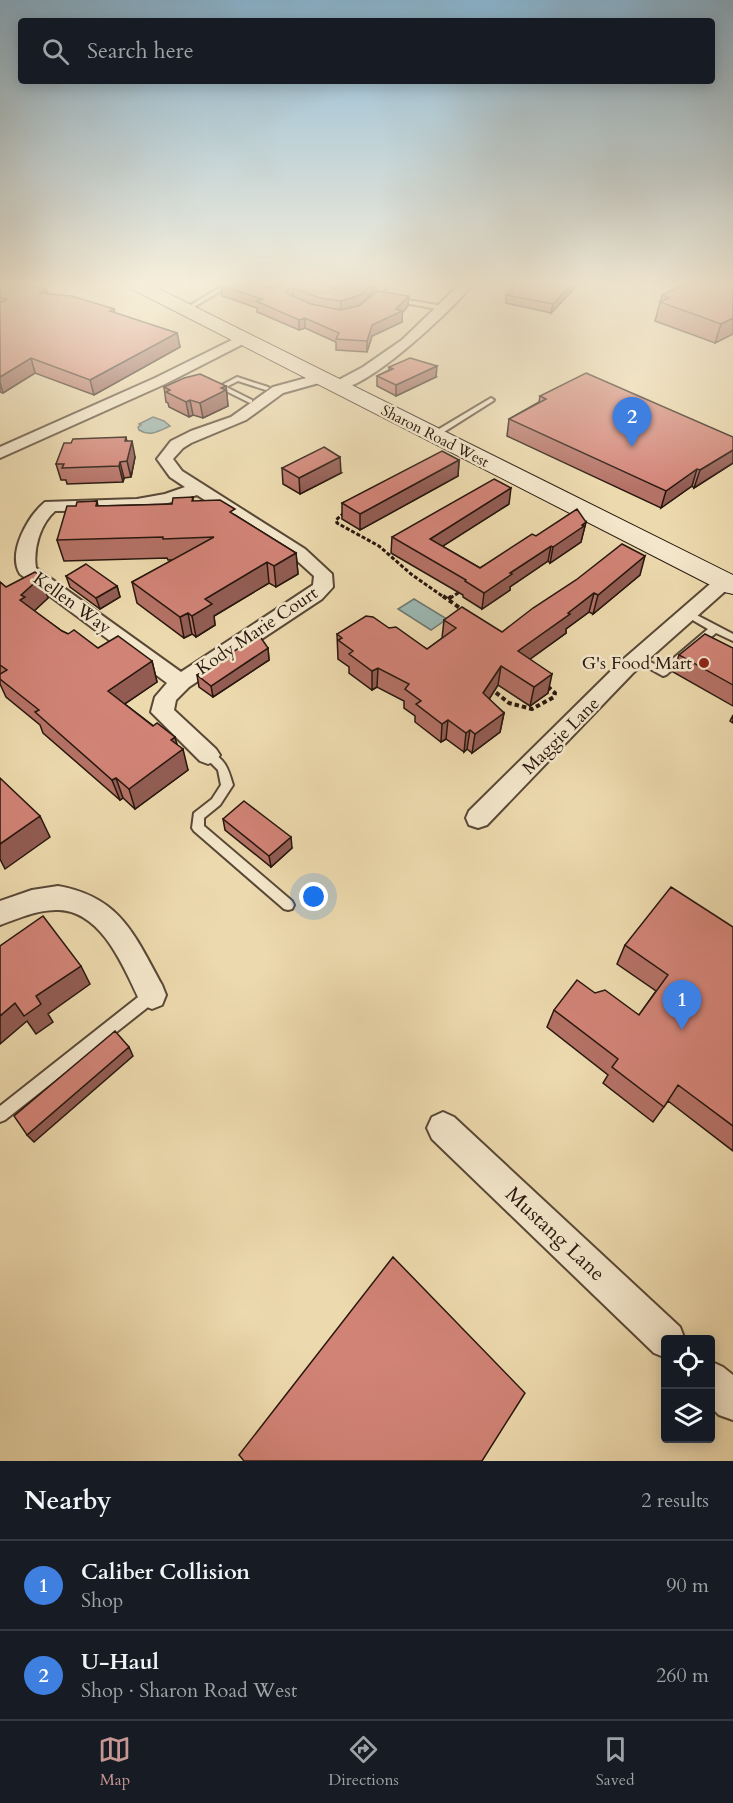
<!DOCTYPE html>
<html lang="en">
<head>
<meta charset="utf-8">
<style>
	:root { --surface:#171b24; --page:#242831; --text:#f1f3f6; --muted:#9ea1a6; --line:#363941; --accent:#c59692 }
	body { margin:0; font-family:Cardo,serif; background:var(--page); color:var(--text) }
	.controls { position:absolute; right:18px; bottom:18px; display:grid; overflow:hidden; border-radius:6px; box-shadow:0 3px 15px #0003 }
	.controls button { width:54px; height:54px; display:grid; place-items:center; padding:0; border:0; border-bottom:2px solid var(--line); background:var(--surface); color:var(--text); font:30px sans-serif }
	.you { position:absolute; left:314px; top:897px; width:21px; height:21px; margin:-15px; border:4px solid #fff; border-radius:50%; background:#1a73e8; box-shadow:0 0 0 9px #1a73e833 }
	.badge { display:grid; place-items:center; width:39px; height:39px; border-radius:50%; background:var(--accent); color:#fff; font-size:20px; font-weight:700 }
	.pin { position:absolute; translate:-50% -50px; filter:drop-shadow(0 2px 3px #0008) }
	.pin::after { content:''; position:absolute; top:32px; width:21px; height:18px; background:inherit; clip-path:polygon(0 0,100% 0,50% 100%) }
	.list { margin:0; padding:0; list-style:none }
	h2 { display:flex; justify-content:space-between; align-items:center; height:78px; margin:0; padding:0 24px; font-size:26px }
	h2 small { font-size:20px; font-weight:400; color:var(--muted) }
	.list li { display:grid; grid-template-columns:39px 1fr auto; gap:18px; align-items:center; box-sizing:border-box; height:90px; padding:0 24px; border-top:2px solid var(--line) }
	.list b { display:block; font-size:22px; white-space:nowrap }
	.list p { margin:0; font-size:20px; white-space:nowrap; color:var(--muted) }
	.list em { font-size:20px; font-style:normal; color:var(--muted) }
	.icon { flex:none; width:33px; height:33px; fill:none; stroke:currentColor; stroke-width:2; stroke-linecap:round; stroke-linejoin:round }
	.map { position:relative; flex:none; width:733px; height:1461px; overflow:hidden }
	.search { position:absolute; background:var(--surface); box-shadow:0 3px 15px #0003; left:18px; right:18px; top:18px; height:66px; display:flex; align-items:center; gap:15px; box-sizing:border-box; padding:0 21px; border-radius:6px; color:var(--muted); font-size:22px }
	.sheet { height:258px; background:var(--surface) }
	nav { display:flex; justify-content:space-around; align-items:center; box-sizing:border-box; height:84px; border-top:2px solid var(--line); background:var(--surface); font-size:16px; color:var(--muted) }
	nav a { display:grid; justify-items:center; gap:3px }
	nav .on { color:var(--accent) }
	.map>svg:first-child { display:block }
	.water { fill:#9cb8b3; stroke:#6e7871; stroke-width:1.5 }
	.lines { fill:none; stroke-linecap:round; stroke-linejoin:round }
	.service-casing { stroke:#594836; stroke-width:4 }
	.minor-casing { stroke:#594836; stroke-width:4 }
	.secondary-casing { stroke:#28170e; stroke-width:2 }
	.path-far1 { stroke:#28170e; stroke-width:3; stroke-dasharray:4 2; stroke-linecap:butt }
	.path { stroke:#28170e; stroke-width:4; stroke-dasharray:4.5 3; stroke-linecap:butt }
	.service { fill:#f3e6ca; fill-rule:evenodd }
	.minor { fill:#f3e6ca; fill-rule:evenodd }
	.secondary { fill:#f3e6ca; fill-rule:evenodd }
	.wall { fill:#b47165; stroke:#28170e; stroke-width:1.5 }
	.shaded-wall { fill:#925c53; stroke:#28170e; stroke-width:1.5 }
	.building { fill:#d18376; stroke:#28170e; stroke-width:1.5 }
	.poi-dot { fill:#8f2418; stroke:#f3e6ca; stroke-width:2 }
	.labels { text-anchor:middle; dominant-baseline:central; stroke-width:5; stroke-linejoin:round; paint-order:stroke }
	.far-street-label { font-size:15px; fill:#28170e; stroke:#f3e6ca }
	.street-label { font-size:18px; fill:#28170e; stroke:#f3e6ca }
	.poi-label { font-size:18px; fill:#28170e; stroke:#f3e6ca; text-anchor:end }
	.near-street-label { font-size:21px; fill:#28170e; stroke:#f3e6ca }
</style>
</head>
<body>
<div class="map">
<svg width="733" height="1461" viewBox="0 0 733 1461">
	<rect width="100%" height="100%" fill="#ecd9ad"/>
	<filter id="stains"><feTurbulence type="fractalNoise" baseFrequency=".00333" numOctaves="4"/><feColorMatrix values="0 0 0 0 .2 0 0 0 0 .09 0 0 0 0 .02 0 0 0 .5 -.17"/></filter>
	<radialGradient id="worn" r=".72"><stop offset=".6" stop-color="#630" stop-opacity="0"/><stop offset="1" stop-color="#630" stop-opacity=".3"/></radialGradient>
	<!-- water -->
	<path class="water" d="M153 417 164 421 170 426C159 431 150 437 139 430L138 427 141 425 139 424Z
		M414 599 447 619 431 630 398 609Z"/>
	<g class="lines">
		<defs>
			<path id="service" d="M224 285H231L189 310 184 309Z
				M381 285H387L378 298H374L373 297Z
				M396 298 443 306 446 308 443 310 394 301 393 300Z
				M237 377 268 387 269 388 266 390 238 381 226 387 252 400V402L250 403 218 387Z
				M491 398 494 400 493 401 436 437 429 435Z
				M687 610 733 634V641L716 633 666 675 663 676 634 660 632 658 634 656 637 655 662 668 708 629 684 615 682 613Z
				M208 751C225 758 228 768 233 785L220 805 204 818V826L292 901 294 905 292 909 288 910 284 909 194 831 192 828 194 813 212 799 221 785 218 770 203 755 204 752Z
				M152 989 157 990 159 995 157 1000 5 1120 0 1122V1106L147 990Z"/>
			<path id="minor" d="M459 285H472C454 308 362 396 333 389L331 386 333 383 363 367 402 340Z
				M244 334 251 338 249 341 165 384 0 458V447L155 378Z
				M321 374 326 375 328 378 326 381 283 393 246 420 191 443 183 448 173 459 182 471 305 549 332 574 333 587 322 599 189 687 176 700 174 710 216 749 220 755 216 761 208 764 200 761 151 712 155 697 167 683 20 574C7 553 28 516 45 502L137 499 165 494 185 487 170 477 157 459 171 441 191 431 231 417 273 387ZM197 495 293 557 314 576 313 585 181 672 36 568C33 549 40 524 55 511 104 510 150 511 197 495Z
				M724 576 731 578 733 581 731 586 633 673 487 825 478 828 469 825 466 818 469 811 619 663 717 578Z
				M58 886C120 897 134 934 162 985L166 995 162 1005 152 1009 142 1005C125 971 104 912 59 910 39 909 19 918 0 925V901L32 890Z
				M443 1112 454 1117 680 1327 685 1340H666V1358L654 1353 432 1139 427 1128 432 1117Z
				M710 1361 723 1367 733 1375V1420L719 1415 710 1406Z"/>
			<path id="secondary" d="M130 285H151L733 575V594L724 592 132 289Z"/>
		</defs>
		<!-- service casing -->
		<use href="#service" class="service-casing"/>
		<!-- minor casing -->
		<use href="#minor" class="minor-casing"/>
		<!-- secondary casing -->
		<use href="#secondary" class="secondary-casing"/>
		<!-- path-far1 -->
		<path class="path-far1" d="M344 513 336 520 337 523 379 546 411 574 445 598
			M450 598 463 590"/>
		<!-- path -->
		<path class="path" d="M443 596 464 611
			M448 599 452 596
			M490 688 509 703 532 709 554 697 555 693 545 684"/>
		<!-- service -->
		<use href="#service" class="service"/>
		<!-- minor -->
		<use href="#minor" class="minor"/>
		<!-- secondary -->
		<use href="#secondary" class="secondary"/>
	</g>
	<!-- wall -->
	<path class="wall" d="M222 285H323L336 289 374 291 360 305 408 306 402 313V322L372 336 367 352 336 350V342L305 328 299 330 257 312V308L222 296 221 286Z
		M733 285V334L715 343 655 321 662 295Z
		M0 288 46 289 48 294 114 309 115 313 177 333 180 347 94 395 35 373 3 393 0 392Z
		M573 290 551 313 506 303V295Z
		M389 367 436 377 396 396 377 386V376L389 370Z
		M226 386 228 406 203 418 193 415 189 417 169 407 168 403 166 402 164 387Z
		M540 396 733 437V463L694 488 692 486 661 508 507 436 509 419 539 402Z
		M127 441 135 457 131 477 124 478 123 482 67 484 66 480H61L56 464Z
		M459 460 458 476 360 530 342 519V503Z
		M282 468 341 473 300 494 283 484Z
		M193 497V501L235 515 296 553 298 574 276 587 269 583 214 616 215 625 196 637 192 634 184 638 137 603 132 582 173 560H168L167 558 64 561 57 540 76 506 97 501 98 506 172 504Z
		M509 504 442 546 480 568 536 536 586 522 582 537 581 542 550 563 548 561 510 587V590L482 609 463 597V595L391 553 392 537Z
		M640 575 593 614 589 612 566 629V633L530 659 548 693 530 706 498 685 489 699 504 713 500 732 472 753 467 749 464 752 446 739 441 742 415 722V716L404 708V701L377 687 372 690 349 673V667L338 659 337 634 389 628 427 649 442 638 444 620 502 632Z
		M66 576 117 586 120 597 100 609 70 587Z
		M0 582 6 587 48 598 34 611 62 631 98 648 152 661 157 682 125 704 177 744 188 770 135 809 123 798 120 800 43 733 40 725 6 697 0 684Z
		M268 648 269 660 213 697 199 687 197 675Z
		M733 648V706L673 672 679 655Z
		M733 715V723L730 721Z
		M223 819 292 848 271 867 225 830Z
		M733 927V1151L668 1101 653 1122 603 1083 608 1075 547 1027 554 1010 595 993 639 1015 656 991 617 964 625 945Z"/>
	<!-- shaded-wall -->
	<path class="shaded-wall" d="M370 285H374V291L360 305 341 312V301Z
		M571 285H575L573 290 551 313 553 304Z
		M293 288 294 298 286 300 285 290Z
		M46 289 50 303 39 293Z
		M409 296 408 306 402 313V322L372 336 367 352V341L372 325 396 309Z
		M305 318V328L299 330V320Z
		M733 318V334L715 343 721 324Z
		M177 333 180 347 94 395 90 380Z
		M31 358 35 373 3 393 0 382V377Z
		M437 366 436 377 396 396V385Z
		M226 386 228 406 203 418 200 403 221 388Z
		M190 400 193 415 189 417 186 402Z
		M126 437 129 452 132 441 135 457 131 477 127 461 125 441Z
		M733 450V463L694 488 700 470Z
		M340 457 341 473 300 494 299 478Z
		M459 460 458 476 360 530V514Z
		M120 462 124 478 123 482 119 466Z
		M697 469 692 486 661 508 666 491Z
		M511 488 509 504 429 555 430 539Z
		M586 522 581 542 550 563 553 547Z
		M551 546 548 561 510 587V590L482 609 484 593 510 573Z
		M296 553 298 574 276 587 274 566Z
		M645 556 640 575 593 614 598 595Z
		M267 562 269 583 214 616 215 625 196 637 192 616 205 599Z
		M41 577 48 598 31 614 20 600 21 595Z
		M117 586 120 597 100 609 96 598Z
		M594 593 589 612 566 629V633L515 670 518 651Z
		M188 613 192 634 184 638 180 617Z
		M268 648 269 660 213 697 211 686Z
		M152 661 157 682 114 711 108 691Z
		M501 666 498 685 481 712 483 693Z
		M378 668 377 687 372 690V671Z
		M552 674 548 693 530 706 534 687Z
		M504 713 500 732 472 753 475 734Z
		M448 720 446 739 441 742 442 724Z
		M470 730 467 749 464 752 466 733Z
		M175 737 179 752 183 749 188 770 135 809 129 789 171 740Z
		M116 778 123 798 120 800 112 780Z
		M40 816 50 837 5 869 0 859V844Z
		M291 837 292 848 271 867 269 856Z
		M81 966 90 984 48 1014 53 1022 36 1034 27 1021 0 1044V1016L15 1003 36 996Z
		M129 1047 133 1056 34 1142 27 1135Z"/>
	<!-- building -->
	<path class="building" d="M6 285H28L46 289 39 293 72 296 114 309 110 311 177 333 90 380 31 358 0 377V303L7 299 0 297V288Z
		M222 285H261L274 289 281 287 280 285H323L336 289 341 285H370L360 295 341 301 320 298 293 288 285 290 286 293 311 304 340 310 359 306 378 291 409 296 396 309 402 311 372 325 367 341 336 339 339 333 305 318 299 320 256 301 262 299 221 286Z
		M515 285H571L553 304 506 295Z
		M684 285H733V318L721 324 660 302 669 298 662 295Z
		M410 358 437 366 396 385 377 376 393 369 389 367Z
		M586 373 733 437V450L700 470 697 469 666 491 509 419 546 399 540 396Z
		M200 374 226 386 221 388 226 390 200 403 190 400 186 402 166 392 170 390 164 387 184 378Z
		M126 437 125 441H132L127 461 120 462 119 466 62 468 64 464H56L64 443H71L73 439Z
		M324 447 340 457 299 478 282 468Z
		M442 451 459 460 360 514 342 503Z
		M494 479 511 488 430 539 480 568 532 534 536 536 577 509 586 522 582 525 584 526 553 547 551 546 510 573 512 574 484 593 465 581 466 580 392 537Z
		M193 497 192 501 220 500 235 509 230 512 296 553 274 566 267 562 205 599 212 604 192 616 188 613 180 617 132 582 214 537 163 539V537L57 540 67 506H76L77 502 97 501 96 506 140 505 172 504 173 498Z
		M622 544 645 556 598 595 594 593 568 613 570 614 518 651 552 674 534 687 501 666 483 693 504 713 475 734 470 730 466 733 448 720 442 724 416 704 421 701 405 689 409 684 378 668 372 671 349 654 353 651 338 640 342 638 337 634 366 616 373 617 389 628 396 627 427 649 456 628 444 620 462 607 502 632 533 608 576 580Z
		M86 564 117 586 96 598 66 576Z
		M35 572 41 577 21 595 25 597 20 600 62 631 68 634 74 630 98 648 118 636 152 661 108 691 153 726 157 723 175 737 171 740 183 749 129 789 116 778 112 780 35 712 39 710 0 679V674L7 670 0 665V582L6 587Z
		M705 634 733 648V685L679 655Z
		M259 635 268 648 211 686 197 675Z
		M0 778 40 816 0 844Z
		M244 801 291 837 269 856 223 819Z
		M671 887 733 927V1126L678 1085 664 1107 612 1067 618 1059 554 1010 577 980 595 993 605 990 639 1015 668 975 625 945Z
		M43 916 81 966 36 996 41 1004 24 1016 15 1003 0 1016V946Z
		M115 1031 129 1047 27 1135 14 1116Z
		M393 1257 525 1393 482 1461H244L239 1455Z"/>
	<!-- sky -->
	<linearGradient id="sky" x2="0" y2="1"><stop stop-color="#89b6d3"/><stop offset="0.58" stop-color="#f6eeda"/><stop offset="1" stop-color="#f6eeda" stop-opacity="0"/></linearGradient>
	<rect width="733" height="489" fill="url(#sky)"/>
	<!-- markers -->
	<circle class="poi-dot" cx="704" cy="663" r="6"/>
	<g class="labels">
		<!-- far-street labels -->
		<g class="far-street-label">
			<text transform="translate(435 436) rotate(27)">Sharon Road West</text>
		</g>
		<!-- street labels -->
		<g class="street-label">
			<text transform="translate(72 603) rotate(36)">Kellen Way</text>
			<text transform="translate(257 631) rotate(-34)">Kody Marie Court</text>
			<text transform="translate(561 736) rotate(-45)">Maggie Lane</text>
		</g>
		<!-- poi labels -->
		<g class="poi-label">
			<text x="692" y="663">G's Food Mart</text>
		</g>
		<!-- near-street labels -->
		<g class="near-street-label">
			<text transform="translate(555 1234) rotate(43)">Mustang Lane</text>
		</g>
	</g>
	<rect width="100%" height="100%" filter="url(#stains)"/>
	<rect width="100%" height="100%" fill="url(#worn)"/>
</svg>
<div class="controls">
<button><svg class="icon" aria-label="locate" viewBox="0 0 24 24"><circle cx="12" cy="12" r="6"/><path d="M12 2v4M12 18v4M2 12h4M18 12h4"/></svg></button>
<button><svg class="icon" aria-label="layers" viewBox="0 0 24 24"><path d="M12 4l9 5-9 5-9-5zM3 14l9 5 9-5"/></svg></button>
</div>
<div class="you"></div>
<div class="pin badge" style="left:682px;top:1030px;background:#3f7fe0">1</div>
<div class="pin badge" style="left:632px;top:447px;background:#3f7fe0">2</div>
<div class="search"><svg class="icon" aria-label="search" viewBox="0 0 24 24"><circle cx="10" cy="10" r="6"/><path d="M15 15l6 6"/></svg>Search here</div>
</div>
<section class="sheet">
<h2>Nearby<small>2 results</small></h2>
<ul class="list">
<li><span class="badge" style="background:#3f7fe0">1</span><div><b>Caliber Collision</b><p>Shop</p></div><em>90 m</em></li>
<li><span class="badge" style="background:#3f7fe0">2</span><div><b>U-Haul</b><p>Shop · Sharon Road West</p></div><em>260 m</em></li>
</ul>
</section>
<nav>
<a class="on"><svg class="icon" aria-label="map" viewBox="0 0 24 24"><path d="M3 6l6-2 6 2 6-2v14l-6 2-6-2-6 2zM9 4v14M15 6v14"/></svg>Map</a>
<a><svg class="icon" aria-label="directions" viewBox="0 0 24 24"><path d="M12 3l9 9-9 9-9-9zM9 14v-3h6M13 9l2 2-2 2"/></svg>Directions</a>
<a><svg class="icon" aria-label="saved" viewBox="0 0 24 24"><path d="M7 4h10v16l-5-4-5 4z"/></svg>Saved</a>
</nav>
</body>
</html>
